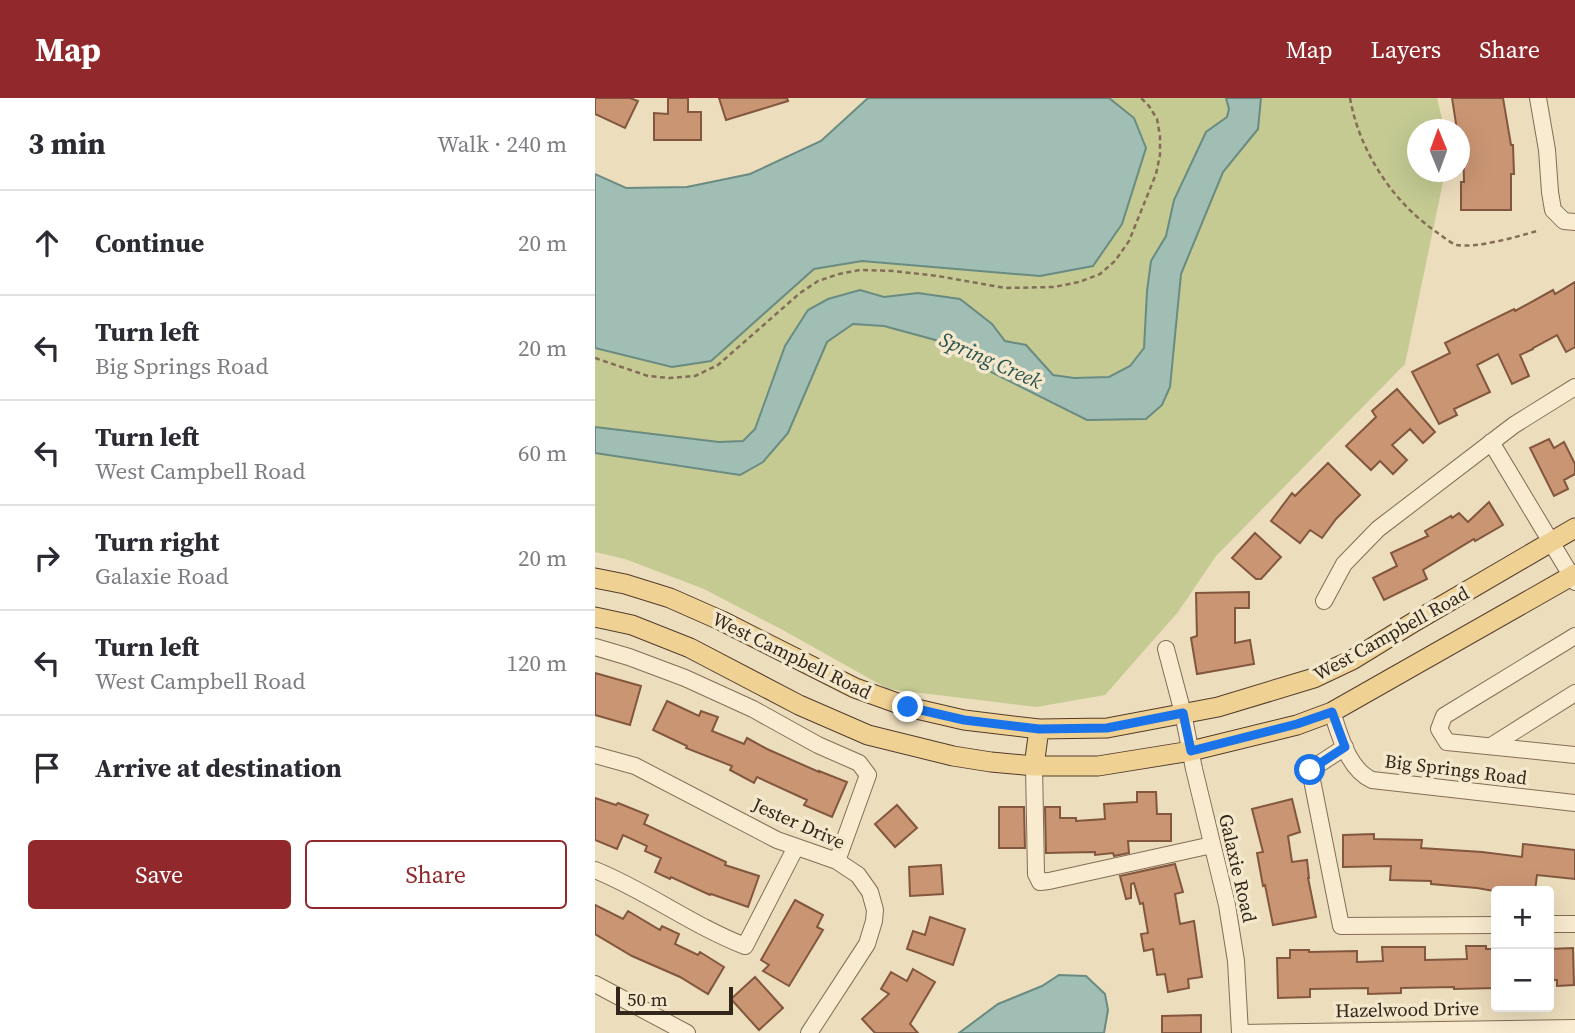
<!DOCTYPE html>
<html lang="en">
<head>
<meta charset="utf-8">
<style>
	:root { --surface:#fff; --page:#f7f7f7; --text:#2b2b33; --muted:#7c7c81; --line:#e1e1e2; --accent:#91282b }
	body { margin:0; font-family:"Source Serif 4",serif; background:var(--page); color:var(--text) }
	.controls { position:absolute; right:21px; bottom:21px; display:grid; overflow:hidden; border-radius:7px; box-shadow:0 7px 28px #0002 }
	.controls button { width:63px; height:63px; display:grid; place-items:center; padding:0; border:0; border-bottom:2px solid var(--line); background:var(--surface); color:var(--text); font:35px sans-serif }
	.compass { position:absolute; left:812px; top:21px; width:63px; height:63px; border-radius:50%; background:var(--surface); box-shadow:0 7px 28px #0002; rotate:359deg }
	.scale { position:absolute; left:21px; bottom:18px; width:117px; box-sizing:border-box; padding-left:7px; border:4px solid #33261b; border-top:0; font-size:19px; line-height:24px; white-space:nowrap; color:#33261b; -webkit-text-stroke:5px #f4e8cc; paint-order:stroke }
	.stop { position:absolute; width:21px; height:21px; margin:-16px; border:5px solid #1a73e8; border-radius:50%; background:#fff }
	.stop.end { background:#1a73e8; border-color:#fff; box-shadow:0 2px 7px #0008 }
	.list { margin:0; padding:0; list-style:none }
	h2 { display:flex; justify-content:space-between; align-items:center; height:91px; margin:0; padding:0 28px; font-size:30px }
	h2 small { font-size:23px; font-weight:400; color:var(--muted) }
	.list li { display:grid; grid-template-columns:46px 1fr auto; gap:21px; align-items:center; box-sizing:border-box; height:105px; padding:0 28px; border-top:2px solid var(--line) }
	.list b { display:block; font-size:26px; white-space:nowrap }
	.list p { margin:0; font-size:23px; white-space:nowrap; color:var(--muted) }
	.list em { font-size:23px; font-style:normal; color:var(--muted) }
	.actions { display:flex; gap:14px; padding:21px 28px }
	.actions a { flex:1; padding:16px 0; border:2px solid var(--accent); border-radius:7px; text-align:center; font-size:24px; color:var(--accent) }
	.actions .main { background:var(--accent); color:#fff }
	.icon { flex:none; width:38px; height:38px; fill:none; stroke:currentColor; stroke-width:2; stroke-linecap:round; stroke-linejoin:round }
	.map { position:relative; flex:none; width:980px; height:935px; overflow:hidden }
	header { display:flex; align-items:center; gap:42px; box-sizing:border-box; height:98px; padding:0 35px; background:var(--accent); color:#fff }
	header strong { font-size:33px }
	nav { display:flex; gap:38px; margin-inline-start:auto; font-size:24px }
	main { display:flex }
	aside { flex:1; background:var(--surface) }
	.map>svg:first-child { display:block }
	.green { fill:#c4ca92 }
	.water { fill:#a1beb4; stroke:#698b81; stroke-width:2 }
	.building { fill:#ca9573; stroke:#82573d; stroke-width:2 }
	.lines { fill:none; stroke-linecap:round; stroke-linejoin:round }
	.minor-casing { stroke:#846d57; stroke-width:18 }
	.major-casing { stroke:#513c2b; stroke-width:21 }
	.path { stroke:#846d57; stroke-width:2.5; stroke-dasharray:5 3.5; stroke-linecap:butt }
	.minor { stroke:#f8ebcf; stroke-width:16 }
	.major { stroke:#f0d194; stroke-width:19 }
	.route { stroke:#1a73e8; stroke-width:9 }
	.labels { text-anchor:middle; dominant-baseline:central; stroke-width:7; stroke-linejoin:round; paint-order:stroke }
	.street-label { font-size:19px; fill:#33261b; stroke:#f4e8cc }
	.water-label { font-size:21px; font-style:italic; fill:#2a534f; stroke:#f4e8cc }
</style>
</head>
<body>
<header>
<strong>Map</strong>
<nav><a>Map</a><a>Layers</a><a>Share</a></nav>
</header>
<main>
<aside>
<h2>3 min<small>Walk · 240 m</small></h2>
<ul class="list">
<li><svg class="icon" aria-label="ahead" viewBox="0 0 24 24"><path d="M12 20V5M6 11l6-6 6 6"/></svg><div><b>Continue</b></div><em>20 m</em></li>
<li><svg class="icon" aria-label="left" viewBox="0 0 24 24"><path d="M17 20v-9H6M10 6l-5 5 5 5"/></svg><div><b>Turn left</b><p>Big Springs Road</p></div><em>20 m</em></li>
<li><svg class="icon" aria-label="left" viewBox="0 0 24 24"><path d="M17 20v-9H6M10 6l-5 5 5 5"/></svg><div><b>Turn left</b><p>West Campbell Road</p></div><em>60 m</em></li>
<li><svg class="icon" aria-label="right" viewBox="0 0 24 24"><path d="M7 20v-9h11M14 6l5 5-5 5"/></svg><div><b>Turn right</b><p>Galaxie Road</p></div><em>20 m</em></li>
<li><svg class="icon" aria-label="left" viewBox="0 0 24 24"><path d="M17 20v-9H6M10 6l-5 5 5 5"/></svg><div><b>Turn left</b><p>West Campbell Road</p></div><em>120 m</em></li>
<li><svg class="icon" aria-label="arrive" viewBox="0 0 24 24"><path d="M6 21V4h12l-3 4 3 4H6"/></svg><div><b>Arrive at destination</b></div></li>
</ul>
<div class="actions"><a class="main">Save</a><a>Share</a></div>
</aside>
<div class="map">
<svg width="980" height="935" viewBox="0 0 980 935">
	<rect width="100%" height="100%" fill="#ecddbd"/>
	<!-- green -->
	<path class="green" d="M514 0H842L847 21V31L822 32V74H848V84L810 266 621 458 583 514 510 597 441 609 293 591 186 531 109 491 30 461 0 454V250L77 269 116 263 219 171 267 163 445 178 539 20Z"/>
	<!-- water -->
	<path class="water" d="M273 0H514L539 20 551 50 527 126 498 168 445 178 267 163 219 171 116 263 77 269 0 250V76L31 90 92 89 155 76 226 43Z
		M631 0H666L663 31 628 74 586 176 575 289 567 307 551 321 492 322 374 263 344 243 289 228 258 226 232 244 193 335 168 364 145 377 0 355V329L124 344 148 343 160 331 190 248 213 212 233 201 265 192 289 199 323 195 365 201 397 226 410 243 431 247 458 277 479 280 514 279 535 268 549 250 552 193 556 163 571 138 579 102 611 34 632 19 634 11Z
		M464 877 491 878 510 896 513 912 509 935H364L403 906 447 888Z"/>
	<!-- building -->
	<path class="building" d="M0 0H35L43 3 30 30 0 16Z
		M73 0H93V14H106V42H59V15L73 16Z
		M124 0H192L193 3 131 22Z
		M857 0H908L916 47H918L919 76H916V112H866V84H869L868 42 864 43V32H862Z
		M980 184V249L971 254 962 237 938 250V251L925 257 934 278 917 286 903 256 882 267 895 294 859 311 862 317 844 326 817 274 855 255 850 245 919 211 920 213 958 192 960 196Z
		M802 291 840 334 828 345 815 331 797 347 812 362 798 376 785 363 776 372 751 348 781 319 777 313Z
		M954 341 959 350 969 344 980 366V376L969 382 973 391 959 398 935 350Z
		M733 365 765 397 741 421 727 440 715 432 705 445 676 423 697 395 700 398Z
		M894 404 908 427 880 443 879 441 828 472 832 481 789 502 778 480 802 468 796 455 833 438 830 433 856 418 857 420 864 415 873 424Z
		M660 435 686 459 666 481H661L637 460Z
		M654 494V510H640V545L655 542 659 566 602 576 596 540 602 538 601 495Z
		M0 575 46 588 35 627 0 617Z
		M72 603 104 618 106 613 123 619 117 633 149 646 152 640 172 651 224 674V673L252 684 237 719 209 707 212 702 162 679 159 685 135 672 137 668 91 650 92 648 58 632Z
		M542 694H561L562 716H576V743H533L534 755 519 758 518 755 500 757V754L451 755 450 709H465V720H481V723L510 721 509 706 542 704Z
		M0 700 21 707 23 705 53 717 49 726 131 764 130 767 164 778 153 809 116 796 115 797 76 779 75 781 60 774 66 760 50 753 52 748 28 737 22 751 0 742Z
		M697 701 705 734 693 738 697 764 712 762 714 780H713L721 819 678 827 670 787 668 788 662 755 668 754 657 711Z
		M302 707 322 730 300 749 280 726Z
		M404 709H429L430 750H404Z
		M779 736V741L827 742 826 750 887 754 927 759 928 746 980 752V781L942 777 940 793 910 791V793H899L882 790 836 786V783L795 782 796 768 748 769V737Z
		M580 766 588 794 580 796 585 826 599 823 607 879 593 881 594 890 573 894 570 876 562 877 558 851 549 853 546 836 553 835 548 805 545 806 539 785 536 786V800L531 801 525 778Z
		M346 767 348 796 315 798 314 769Z
		M200 802 228 817 222 829 228 832 194 888 168 873 174 867 166 862Z
		M0 807 28 821 33 813 65 832 67 828 84 836 80 846 103 857 105 854 129 869 113 896 85 879 37 858 0 836Z
		M335 819 370 831 358 867 312 851 318 833 330 837Z
		M871 848H891V851H901V890L859 891V889L806 890V895L773 896V890L715 891V899L683 900 682 860H695V852H714V854L762 853V864L788 863 787 849H830V862L872 861Z
		M978 850 979 887 962 888V882H954V851Z
		M318 871 340 884 315 926 323 935H280L267 921 294 896 286 891 296 874 312 883Z
		M160 879 188 910 164 932 136 901Z
		M606 917V935H567V918Z"/>
	<g class="lines">
		<defs>
			<path id="minor" d="M943 0 952 52 955 94 958 112 969 123 980 124
				M896 344 980 484
				M729 503 749 466 783 431 919 327 980 289
				M980 538 849 618 844 631 852 644 980 657
				M0 549 34 559 90 580 158 611 223 647 264 665 273 677 242 763
				M571 551 588 615 599 671 632 807 641 863 645 935
				M737 614C745 638 753 671 777 682L980 705
				M896 648 980 595
				M750 649 715 672 746 828 901 827
				M0 657 40 668 182 742 242 763 263 777 275 794 280 812 279 823 272 846 214 935
				M439 668 441 776 445 784 454 783 617 747
				M0 772C52 793 98 828 150 848L201 749
				M954 826H980
				M0 886 92 935
				M645 935 980 930"/>
			<path id="major" d="M0 480 30 486 75 500 127 523 260 590 313 609 369 622 444 631 512 630 623 609 719 580 757 562 819 524 980 430
				M0 519 37 527 95 550 204 607 273 637 358 658 396 664 439 668H503L596 653 702 627 737 614 980 476
				M439 668 444 631"/>
		</defs>
		<!-- minor casing -->
		<use href="#minor" class="minor-casing"/>
		<!-- major casing -->
		<use href="#major" class="major-casing"/>
		<!-- path -->
		<path class="path" d="M755 0C764 52 797 103 840 133 846 137 855 145 862 147 883 150 921 139 942 133
			M0 260 53 278 74 280 100 278 123 267 205 195 223 183 244 176 265 172 298 173 343 178 410 190 459 189 484 184 505 176 520 163 534 143 561 76 565 57V38L562 21 554 8 546 0"/>
		<!-- minor -->
		<use href="#minor" class="minor"/>
		<!-- major -->
		<use href="#major" class="major"/>
	</g>
	<g class="lines">
		<!-- route -->
		<path class="route" d="M313 609 369 622 444 631 512 630 588 615 596 653 702 626 737 614 750 649 715 672"/>
	</g>
	<g class="labels">
		<!-- street labels -->
		<g class="street-label">
			<text transform="translate(796 535) rotate(-29)">West Campbell Road</text>
			<text transform="translate(197 557) rotate(26)">West Campbell Road</text>
			<text transform="translate(861 671) rotate(7)">Big Springs Road</text>
			<text transform="translate(204 725) rotate(24)">Jester Drive</text>
			<text transform="translate(643 770) rotate(77)">Galaxie Road</text>
			<text transform="translate(812 911) rotate(-1)">Hazelwood Drive</text>
		</g>
		<!-- water labels -->
		<g class="water-label">
			<text transform="translate(396 262) rotate(24)">Spring Creek</text>
		</g>
	</g>
</svg>
<div class="controls">
<button>+</button>
<button>−</button>
</div>
<svg class="compass" viewBox="-18 -18 36 36"><path d="M0-13l5 13h-10z" fill="#e53935"/><path d="M0 13l5-13h-10z" fill="#7c7c81"/></svg>
<div class="scale">50 m</div>
<div class="stop" style="left:715px;top:672px"></div>
<div class="stop end" style="left:313px;top:609px"></div>
</div>
</main>
</body>
</html>
